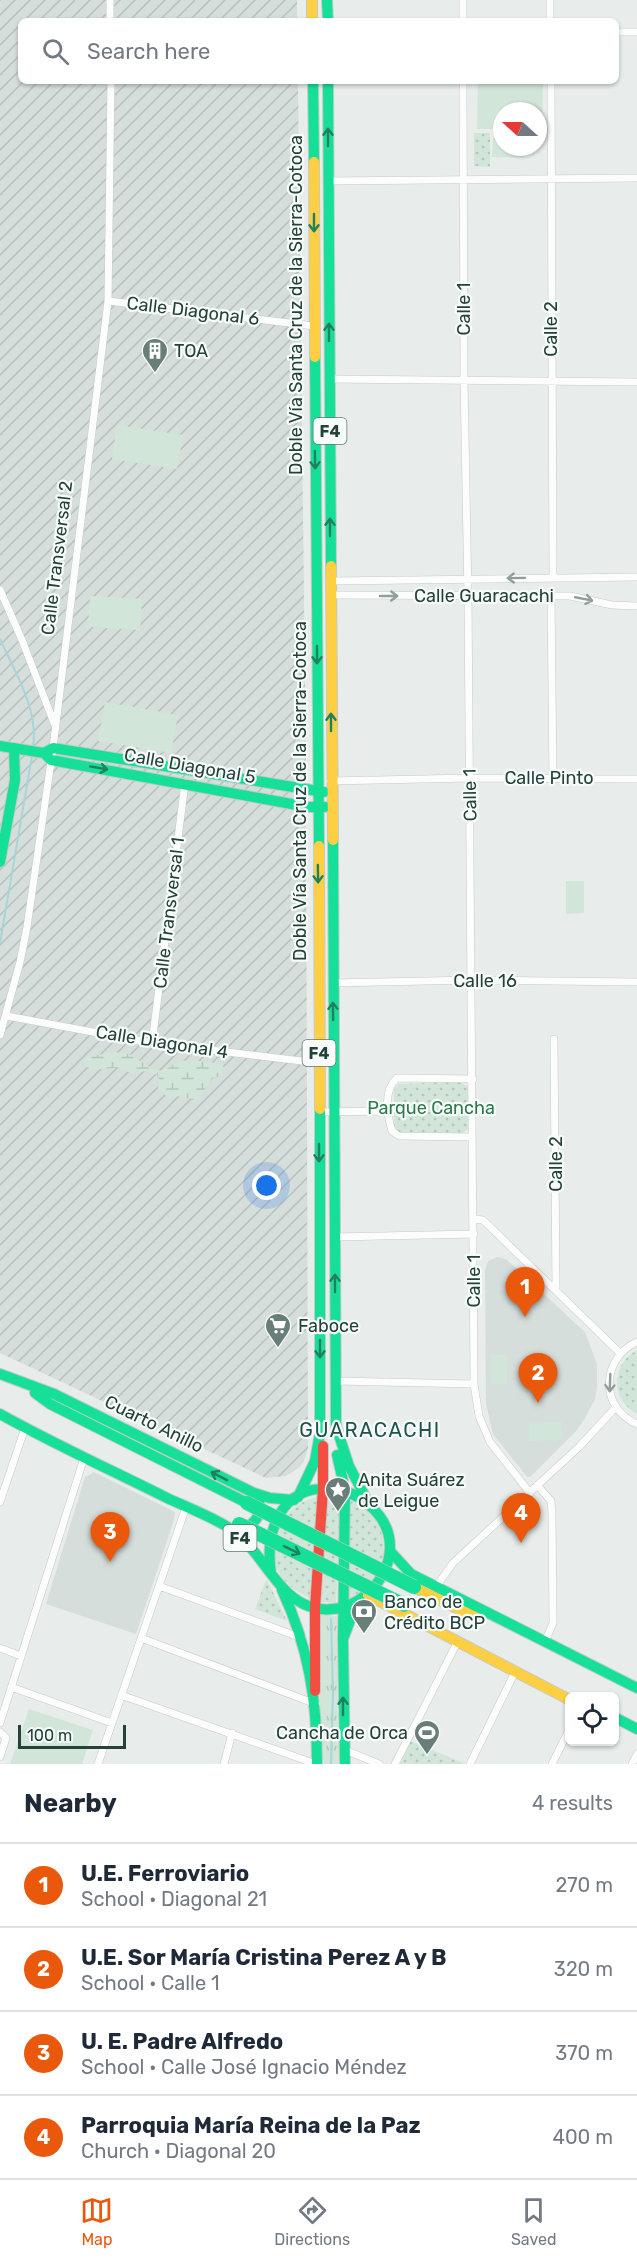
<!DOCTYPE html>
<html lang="en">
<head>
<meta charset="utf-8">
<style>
	:root { --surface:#fff; --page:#f2f2f3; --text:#1f2937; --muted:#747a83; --line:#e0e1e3; --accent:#ea580c }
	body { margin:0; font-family:Rubik,sans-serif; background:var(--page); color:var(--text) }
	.controls { position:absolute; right:18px; bottom:18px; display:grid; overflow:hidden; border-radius:9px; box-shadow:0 2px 4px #0004 }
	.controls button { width:54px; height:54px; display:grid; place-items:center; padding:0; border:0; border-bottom:2px solid var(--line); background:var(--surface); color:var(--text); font:30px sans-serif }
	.compass { position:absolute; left:493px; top:102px; width:54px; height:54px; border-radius:50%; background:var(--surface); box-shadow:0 2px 4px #0004; rotate:291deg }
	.scale { position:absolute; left:18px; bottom:15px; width:108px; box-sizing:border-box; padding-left:6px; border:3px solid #24423a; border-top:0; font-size:16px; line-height:21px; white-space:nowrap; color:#24423a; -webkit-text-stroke:4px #f7fbf9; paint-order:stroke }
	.you { position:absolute; left:267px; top:1186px; width:21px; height:21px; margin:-15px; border:4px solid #fff; border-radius:50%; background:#1a73e8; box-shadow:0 0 0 9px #1a73e833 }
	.badge { display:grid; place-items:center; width:39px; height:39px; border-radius:50%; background:var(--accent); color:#fff; font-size:20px; font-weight:700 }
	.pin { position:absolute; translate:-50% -50px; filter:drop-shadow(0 2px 3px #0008) }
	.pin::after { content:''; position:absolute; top:32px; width:21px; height:18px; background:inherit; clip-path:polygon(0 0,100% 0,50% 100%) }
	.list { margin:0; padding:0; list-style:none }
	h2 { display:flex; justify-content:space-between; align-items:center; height:78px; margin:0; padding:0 24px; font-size:26px }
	h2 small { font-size:20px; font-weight:400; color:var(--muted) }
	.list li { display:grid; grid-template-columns:39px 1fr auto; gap:18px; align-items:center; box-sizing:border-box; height:84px; padding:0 24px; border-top:2px solid var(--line) }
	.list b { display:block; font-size:22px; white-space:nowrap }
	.list p { margin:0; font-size:20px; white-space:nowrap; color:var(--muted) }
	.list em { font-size:20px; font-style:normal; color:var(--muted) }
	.icon { flex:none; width:33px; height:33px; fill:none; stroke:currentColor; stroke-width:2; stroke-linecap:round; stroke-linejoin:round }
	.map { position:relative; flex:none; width:637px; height:1764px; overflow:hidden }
	.search { position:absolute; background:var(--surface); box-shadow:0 2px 4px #0004; left:18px; right:18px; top:18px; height:66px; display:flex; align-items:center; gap:15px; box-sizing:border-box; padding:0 21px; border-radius:9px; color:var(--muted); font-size:22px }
	.sheet { height:414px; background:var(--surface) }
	nav { display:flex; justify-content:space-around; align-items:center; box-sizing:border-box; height:84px; border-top:2px solid var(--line); background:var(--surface); font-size:16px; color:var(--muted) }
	nav a { display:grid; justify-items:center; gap:3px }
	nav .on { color:var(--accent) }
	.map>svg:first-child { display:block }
	.built { fill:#d6dedb }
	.industrial { fill:url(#industrial-furrows) }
	.grass { fill:url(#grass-tufts) }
	.wetland { fill:url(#wetland-marsh) }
	.park { fill:url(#park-dots) }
	.garden { fill:#d1e6d8 }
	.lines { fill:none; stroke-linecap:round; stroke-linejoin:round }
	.stream { stroke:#a9d4db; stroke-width:2 }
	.street-casing { stroke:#c5cac8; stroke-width:8 }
	.fast-casing { stroke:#c3cbc8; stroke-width:12 }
	.slow-casing { stroke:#c3cbc8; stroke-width:12 }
	.jam-casing { stroke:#c3cbc8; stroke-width:12 }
	.street { stroke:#fcfcfc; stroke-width:7 }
	.fast { stroke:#16e098; stroke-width:10 }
	.slow { stroke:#ffcf43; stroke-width:10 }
	.jam { stroke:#f24e42; stroke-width:10 }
	.fast-bridge-casing { stroke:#c3ccc9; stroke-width:15; stroke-linecap:butt }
	.fast-bridge { stroke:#16e098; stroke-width:14 }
	.oneway { stroke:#1e8160 }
	.oneway2 { stroke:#909f9b }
	.labels { text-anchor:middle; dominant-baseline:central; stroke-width:4.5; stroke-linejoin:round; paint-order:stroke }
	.shield { fill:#f7fbf9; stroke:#637a73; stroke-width:1.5 }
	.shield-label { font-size:16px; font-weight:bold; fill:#24423a }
	.street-label { font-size:18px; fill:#24423a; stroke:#f7fbf9 }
	.poi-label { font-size:18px; fill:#24423a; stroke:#f7fbf9; text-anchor:start }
	.park-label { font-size:18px; fill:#2d7a4b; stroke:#f7fbf9 }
	.neighbourhood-label { font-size:20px; letter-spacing:1.5px; fill:#1f5548; stroke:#f7fbf9 }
</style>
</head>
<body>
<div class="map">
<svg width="637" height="1764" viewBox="0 0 637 1764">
	<defs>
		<pattern id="industrial-furrows" width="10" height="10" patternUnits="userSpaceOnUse" patternTransform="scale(1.5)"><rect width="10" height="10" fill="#d6dedb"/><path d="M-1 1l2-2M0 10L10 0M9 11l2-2" fill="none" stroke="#b8c0bd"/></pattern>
		<pattern id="grass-tufts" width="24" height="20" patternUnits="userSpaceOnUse" patternTransform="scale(1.5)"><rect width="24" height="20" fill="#d1e6d8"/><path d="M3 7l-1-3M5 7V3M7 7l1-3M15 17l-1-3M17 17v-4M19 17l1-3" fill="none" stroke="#b3c6ba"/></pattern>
		<pattern id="wetland-marsh" width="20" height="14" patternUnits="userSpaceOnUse" patternTransform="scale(1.5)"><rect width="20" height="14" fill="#d1e6d8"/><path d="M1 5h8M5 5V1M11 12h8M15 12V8" fill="none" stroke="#b3c6ba"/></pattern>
		<pattern id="park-dots" width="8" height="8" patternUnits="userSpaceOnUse" patternTransform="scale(1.5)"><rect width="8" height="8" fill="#d1e6d8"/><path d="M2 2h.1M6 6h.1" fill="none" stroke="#b3c6ba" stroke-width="1.8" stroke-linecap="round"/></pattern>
	</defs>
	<rect width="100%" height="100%" fill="#e8edeb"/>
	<!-- built -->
	<path class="built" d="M497 1257 506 1259 585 1332 597 1364V1388L595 1399 584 1420 577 1430 530 1477H527L493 1434 486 1404 485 1270 488 1261Z
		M94 1472 175 1512 174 1520 136 1634 46 1604 85 1477Z"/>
	<!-- industrial -->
	<path class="industrial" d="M0 0H297V21H21V81H298L306 772 308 1448 304 1461 300 1467 286 1476 266 1478 0 1353Z"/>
	<!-- grass -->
	<path class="grass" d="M319 1614 337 1616 338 1733 341 1764H322L319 1693Z"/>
	<!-- wetland -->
	<path class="wetland" d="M114 1052 129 1054 153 1069 163 1071 180 1061 193 1060 222 1064 224 1068 218 1077 212 1078 197 1101 179 1096 170 1099 158 1089 159 1079 157 1075 145 1071 132 1073 115 1068 89 1070 83 1063 86 1057Z"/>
	<!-- park -->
	<path class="park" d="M474 133H490V167L474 166Z
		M460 1082 469 1088V1128L463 1133 399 1132 394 1128V1089L398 1084Z
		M637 1350V1414C610 1400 611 1364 637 1350Z
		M328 1495 341 1496 336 1603 320 1602Z
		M319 1496 311 1599C301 1594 292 1589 284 1580 258 1547 281 1505 319 1496Z
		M350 1499C356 1503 364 1507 369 1512 386 1528 388 1558 376 1577 369 1588 358 1594 347 1600Z
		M266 1580 268 1582 287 1621 255 1609Z
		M410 1741 466 1764H400Z"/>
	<!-- garden -->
	<path class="garden" d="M478 81H543L542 129H538V111H502V129H477Z
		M493 138 502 139V147H524V158L492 157Z
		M117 425 183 435 177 469 112 459Z
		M90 596 142 599 140 630 88 627Z
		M105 702 178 715 171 753 98 741Z
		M566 881H584V913L566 914Z
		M491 1355H507V1384L491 1383Z
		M562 1422V1440L529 1441V1423Z
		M29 1709 93 1730 82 1764H10Z"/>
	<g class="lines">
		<!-- stream -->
		<path class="stream" d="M0 639C15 672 39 710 33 748
			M0 943 32 756
			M331 1619 333 1692 331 1764"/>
		<defs>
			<path id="street" d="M110 0V21
				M463 0V21
				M550 0V21
				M616 32H637
				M463 81 464 381 468 596 474 1384 479 1416 490 1442 530 1493
				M551 81 553 578
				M328 181 637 178
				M108 301 314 326
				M329 379 637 382
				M331 581 637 577
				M0 590 22 640 54 723
				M331 595 570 596 612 605 637 606
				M551 596 553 779
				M331 781 469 778 637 779
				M333 983 472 980 637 982
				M7 1016 152 1043 318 1063
				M0 1035 20 962 27 927 53 748 108 301 111 81
				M554 1039 556 1290
				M152 1043 185 783
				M319 1112 387 1111
				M472 1137 399 1136 392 1131C387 1115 383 1090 397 1078L473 1079
				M474 1219 483 1220 620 1353
				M335 1237 474 1234
				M637 1342C601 1358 599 1408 637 1424
				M336 1381 474 1384
				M537 1485 551 1501 552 1514 553 1623 545 1642
				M0 1502 25 1428
				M159 1586 302 1638
				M436 1587 453 1563 579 1447 616 1407
				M141 1638 316 1704
				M0 1648 21 1656
				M11 1687 112 1723
				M121 1695 316 1764
				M0 1723 84 1458
				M0 1732 6 1738 0 1757
				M345 1750 379 1764
				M98 1764 186 1507
				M224 1764 232 1733
				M395 1764 458 1641
				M470 1764 515 1672
				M552 1764 570 1728
				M632 1764 637 1754"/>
			<path id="fast" d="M327 0 328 21
				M313 81 314 162
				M328 81 331 566
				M315 357 319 846
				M0 746 44 753 51 760 308 807H325
				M44 753 53 748 324 792
				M333 840 336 1426 349 1466 368 1502
				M0 862 15 780 14 748
				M0 1374 54 1394 254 1493 270 1498 294 1500
				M35 1393 50 1404 247 1503
				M0 1414C54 1444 111 1470 167 1498 186 1507 216 1518 232 1530 253 1545 266 1570 283 1588 341 1652 431 1557 369 1505 359 1496 346 1490 332 1489 282 1484 264 1531 271 1573
				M337 1455 345 1490 343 1639
				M298 1497 315 1461 320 1433V1109
				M237 1530C253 1526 262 1518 259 1501
				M390 1551 411 1574 637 1688
				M282 1590C309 1648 317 1700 317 1764
				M614 1717 637 1729
				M345 1764 343 1639 353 1613 361 1601"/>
			<path id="slow" d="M312 0V21
				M314 162 315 357
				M331 566 333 840
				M319 846 320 1109
				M414 1587 477 1618
				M368 1595 570 1700"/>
			<path id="jam" d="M315 1691V1608L323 1488V1446"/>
		</defs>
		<!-- street casing -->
		<use href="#street" class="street-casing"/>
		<!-- fast casing -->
		<use href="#fast" class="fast-casing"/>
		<!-- slow casing -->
		<use href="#slow" class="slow-casing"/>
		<!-- jam casing -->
		<use href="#jam" class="jam-casing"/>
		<!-- street -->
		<use href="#street" class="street"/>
		<!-- fast -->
		<use href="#fast" class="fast"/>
		<!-- slow -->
		<use href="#slow" class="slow"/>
		<!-- jam -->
		<use href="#jam" class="jam"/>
		<defs>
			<path id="fast-bridge" d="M247 1503 414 1587
				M239 1524 404 1605"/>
		</defs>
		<!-- fast-bridge casing -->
		<use href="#fast-bridge" class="fast-bridge-casing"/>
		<!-- fast-bridge -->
		<use href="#fast-bridge" class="fast-bridge"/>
	</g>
	<!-- one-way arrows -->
	<defs><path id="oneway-shaft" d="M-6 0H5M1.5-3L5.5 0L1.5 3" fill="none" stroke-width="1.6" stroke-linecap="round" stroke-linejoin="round" transform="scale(1.5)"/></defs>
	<g class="oneway">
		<use href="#oneway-shaft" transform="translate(328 137) rotate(-90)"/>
		<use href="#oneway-shaft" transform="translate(314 223) rotate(90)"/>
		<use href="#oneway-shaft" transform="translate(329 332) rotate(-90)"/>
		<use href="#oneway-shaft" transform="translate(315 460) rotate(89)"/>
		<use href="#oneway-shaft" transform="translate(330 527) rotate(-90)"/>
		<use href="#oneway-shaft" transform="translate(317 655) rotate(90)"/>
		<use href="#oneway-shaft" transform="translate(331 722) rotate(-90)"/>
		<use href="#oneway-shaft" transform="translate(99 768) rotate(10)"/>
		<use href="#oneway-shaft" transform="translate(318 874) rotate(89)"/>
		<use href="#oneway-shaft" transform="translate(333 1011) rotate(-91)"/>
		<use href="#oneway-shaft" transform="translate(319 1153) rotate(90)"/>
		<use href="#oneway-shaft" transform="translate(335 1283) rotate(-90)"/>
		<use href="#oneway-shaft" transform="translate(320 1349) rotate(90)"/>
		<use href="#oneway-shaft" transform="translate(219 1476) rotate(-153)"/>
		<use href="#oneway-shaft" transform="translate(292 1550) rotate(26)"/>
		<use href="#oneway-shaft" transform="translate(343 1706) rotate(-90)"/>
	</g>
	<g class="oneway2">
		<use href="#oneway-shaft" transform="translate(516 578) rotate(179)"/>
		<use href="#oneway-shaft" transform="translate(389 596)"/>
		<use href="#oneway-shaft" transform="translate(584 599) rotate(11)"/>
		<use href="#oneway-shaft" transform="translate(610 1383) rotate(92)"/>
	</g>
	<!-- icons -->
	<defs>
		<symbol id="building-pin" viewBox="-11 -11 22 30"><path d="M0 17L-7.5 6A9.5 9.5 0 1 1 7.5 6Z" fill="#697e78" stroke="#f7fbf9"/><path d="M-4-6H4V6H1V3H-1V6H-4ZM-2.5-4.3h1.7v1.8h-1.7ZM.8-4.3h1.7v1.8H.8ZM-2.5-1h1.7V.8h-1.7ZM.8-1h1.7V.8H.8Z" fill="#fff"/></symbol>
		<symbol id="supermarket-pin" viewBox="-11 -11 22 30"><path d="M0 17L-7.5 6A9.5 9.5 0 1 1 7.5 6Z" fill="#697e78" stroke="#f7fbf9"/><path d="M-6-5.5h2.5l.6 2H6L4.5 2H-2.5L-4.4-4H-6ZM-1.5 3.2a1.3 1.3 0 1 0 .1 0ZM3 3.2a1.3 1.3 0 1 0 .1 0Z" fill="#fff"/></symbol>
		<symbol id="sight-pin" viewBox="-11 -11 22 30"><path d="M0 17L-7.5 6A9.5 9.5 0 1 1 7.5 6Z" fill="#697e78" stroke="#f7fbf9"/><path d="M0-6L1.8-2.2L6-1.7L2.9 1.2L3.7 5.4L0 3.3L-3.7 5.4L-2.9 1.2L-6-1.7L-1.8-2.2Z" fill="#fff"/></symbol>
		<symbol id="bank-pin" viewBox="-11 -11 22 30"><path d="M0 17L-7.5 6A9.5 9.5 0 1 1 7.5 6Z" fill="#697e78" stroke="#f7fbf9"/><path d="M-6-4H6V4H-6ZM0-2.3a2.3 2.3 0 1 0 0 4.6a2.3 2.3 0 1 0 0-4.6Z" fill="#fff"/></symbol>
		<symbol id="stadium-pin" viewBox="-11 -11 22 30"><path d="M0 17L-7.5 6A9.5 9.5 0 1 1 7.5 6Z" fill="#697e78" stroke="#f7fbf9"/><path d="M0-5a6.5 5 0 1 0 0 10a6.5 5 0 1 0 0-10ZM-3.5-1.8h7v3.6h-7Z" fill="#fff"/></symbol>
	</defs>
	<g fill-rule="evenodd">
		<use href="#building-pin" x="140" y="336" width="30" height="40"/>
		<use href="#supermarket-pin" x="263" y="1311" width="30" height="40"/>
		<use href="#sight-pin" x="323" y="1475" width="30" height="40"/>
		<use href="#bank-pin" x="349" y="1597" width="30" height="40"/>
		<use href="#stadium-pin" x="412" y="1718" width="30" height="40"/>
	</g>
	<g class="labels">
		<!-- shield labels -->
		<g class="shield">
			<rect x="313.5" y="418" width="33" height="26" rx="4.5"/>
			<rect x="302.5" y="1040" width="33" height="26" rx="4.5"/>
			<rect x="223.5" y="1525" width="33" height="26" rx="4.5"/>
		</g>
		<g class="shield-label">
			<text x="330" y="431">F4</text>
			<text x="319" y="1053">F4</text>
			<text x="240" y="1538">F4</text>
		</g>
		<!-- street labels -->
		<g class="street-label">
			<text transform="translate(296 305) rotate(-90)">Doble Vía Santa Cruz de la Sierra-Cotoca</text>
			<text transform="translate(464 309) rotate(-90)">Calle 1</text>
			<text transform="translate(193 311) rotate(7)">Calle Diagonal 6</text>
			<text transform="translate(551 329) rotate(-90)">Calle 2</text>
			<text transform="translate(57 558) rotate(-83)">Calle Transversal 2</text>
			<text x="484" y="596">Calle Guaracachi</text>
			<text transform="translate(190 766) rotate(10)">Calle Diagonal 5</text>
			<text x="549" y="778">Calle Pinto</text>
			<text transform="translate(300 791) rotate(-90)">Doble Vía Santa Cruz de la Sierra-Cotoca</text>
			<text transform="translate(470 795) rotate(-91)">Calle 1</text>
			<text transform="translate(169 913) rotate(-83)">Calle Transversal 1</text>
			<text x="485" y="981">Calle 16</text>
			<text transform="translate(162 1042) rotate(9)">Calle Diagonal 4</text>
			<text transform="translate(556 1164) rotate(-90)">Calle 2</text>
			<text transform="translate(474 1281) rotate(-90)">Calle 1</text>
			<text transform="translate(154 1424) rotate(26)">Cuarto Anillo</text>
		</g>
		<!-- poi labels -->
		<g class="poi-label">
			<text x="174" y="351">TOA</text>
			<text x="298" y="1326">Faboce</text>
			<text x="358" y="1480">Anita Suárez<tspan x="358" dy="21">de Leigue</tspan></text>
			<text x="384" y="1602">Banco de<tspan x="384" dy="21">Crédito BCP</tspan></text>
			<text x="408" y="1733" text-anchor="end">Cancha de Orca</text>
		</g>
		<!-- park labels -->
		<g class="park-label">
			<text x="431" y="1108">Parque Cancha</text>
		</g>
		<!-- neighbourhood labels -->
		<g class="neighbourhood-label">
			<text x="370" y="1430">GUARACACHI</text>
		</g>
	</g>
</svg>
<div class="controls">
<button><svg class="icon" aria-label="locate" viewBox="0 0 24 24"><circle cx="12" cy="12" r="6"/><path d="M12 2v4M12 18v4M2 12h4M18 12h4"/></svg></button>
</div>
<svg class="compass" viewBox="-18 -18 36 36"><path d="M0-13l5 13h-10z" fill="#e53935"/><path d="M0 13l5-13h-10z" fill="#747a83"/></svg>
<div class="scale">100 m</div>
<div class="you"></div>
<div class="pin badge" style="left:525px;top:1317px">1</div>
<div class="pin badge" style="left:538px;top:1403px">2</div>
<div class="pin badge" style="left:110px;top:1562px">3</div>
<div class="pin badge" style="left:521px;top:1543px">4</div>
<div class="search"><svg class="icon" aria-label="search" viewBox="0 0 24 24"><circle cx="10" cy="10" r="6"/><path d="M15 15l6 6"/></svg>Search here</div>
</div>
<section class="sheet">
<h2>Nearby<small>4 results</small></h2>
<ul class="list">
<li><span class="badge">1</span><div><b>U.E. Ferroviario</b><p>School · Diagonal 21</p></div><em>270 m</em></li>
<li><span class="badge">2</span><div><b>U.E. Sor María Cristina Perez A y B</b><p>School · Calle 1</p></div><em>320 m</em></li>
<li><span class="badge">3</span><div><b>U. E. Padre Alfredo</b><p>School · Calle José Ignacio Méndez</p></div><em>370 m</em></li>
<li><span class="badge">4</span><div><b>Parroquia María Reina de la Paz</b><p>Church · Diagonal 20</p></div><em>400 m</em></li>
</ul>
</section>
<nav>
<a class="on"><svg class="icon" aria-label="map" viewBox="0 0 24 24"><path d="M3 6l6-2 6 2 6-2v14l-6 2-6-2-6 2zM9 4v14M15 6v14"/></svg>Map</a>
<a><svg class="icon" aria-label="directions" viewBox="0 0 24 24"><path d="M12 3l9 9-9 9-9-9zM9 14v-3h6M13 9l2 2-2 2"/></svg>Directions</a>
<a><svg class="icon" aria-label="saved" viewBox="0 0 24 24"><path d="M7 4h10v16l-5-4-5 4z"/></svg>Saved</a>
</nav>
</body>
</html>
